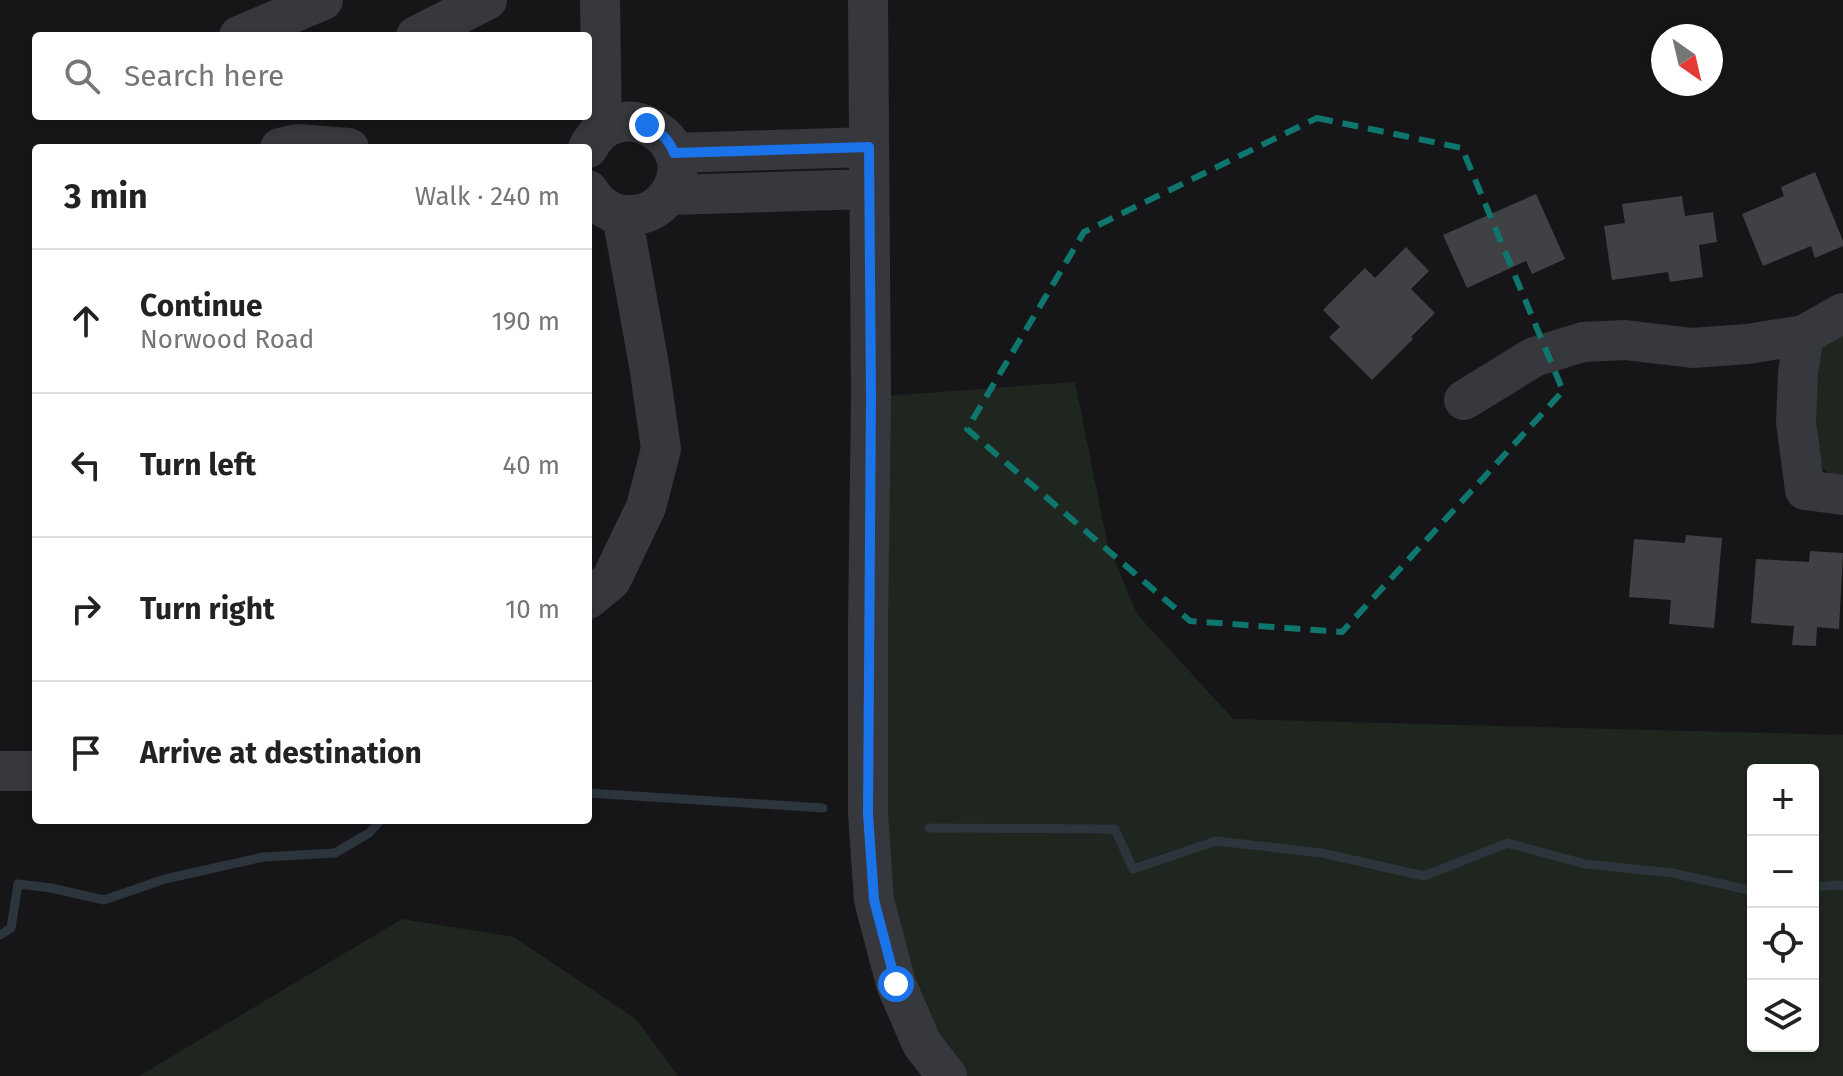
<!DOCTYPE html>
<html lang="en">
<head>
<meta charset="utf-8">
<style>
	:root { --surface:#fff; --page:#f6f6f6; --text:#222; --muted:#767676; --line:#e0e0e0 }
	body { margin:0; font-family:"Fira Sans",sans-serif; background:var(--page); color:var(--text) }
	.controls { position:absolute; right:24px; bottom:24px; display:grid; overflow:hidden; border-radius:8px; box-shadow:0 4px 12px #0003 }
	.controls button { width:72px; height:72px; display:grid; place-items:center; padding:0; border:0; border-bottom:2px solid var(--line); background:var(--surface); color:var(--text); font:40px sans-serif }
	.compass { position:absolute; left:1651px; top:24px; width:72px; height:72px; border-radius:50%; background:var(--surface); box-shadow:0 4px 12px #0003; rotate:146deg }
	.stop { position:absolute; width:24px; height:24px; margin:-18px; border:6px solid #1a73e8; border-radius:50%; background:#fff }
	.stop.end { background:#1a73e8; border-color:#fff; box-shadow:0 2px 8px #0008 }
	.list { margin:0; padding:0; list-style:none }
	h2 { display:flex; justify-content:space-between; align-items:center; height:104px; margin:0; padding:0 32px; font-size:34px }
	h2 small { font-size:26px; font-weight:400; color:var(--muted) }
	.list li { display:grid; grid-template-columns:52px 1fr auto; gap:24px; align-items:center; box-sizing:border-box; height:144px; padding:0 32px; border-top:2px solid var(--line) }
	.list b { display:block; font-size:30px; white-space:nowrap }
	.list p { margin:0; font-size:26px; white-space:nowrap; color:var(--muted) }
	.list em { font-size:26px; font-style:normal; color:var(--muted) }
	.icon { flex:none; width:44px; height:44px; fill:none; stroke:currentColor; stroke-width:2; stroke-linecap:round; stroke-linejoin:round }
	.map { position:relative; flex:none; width:1843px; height:1076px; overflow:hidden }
	.search { position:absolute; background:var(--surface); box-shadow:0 4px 12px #0003; left:32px; top:32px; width:560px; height:88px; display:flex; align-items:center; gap:20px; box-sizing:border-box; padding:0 28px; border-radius:8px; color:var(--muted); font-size:30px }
	.panel { position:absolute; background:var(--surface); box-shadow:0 4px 12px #0003; left:32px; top:144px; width:560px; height:680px; border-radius:8px }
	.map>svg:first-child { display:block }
	.green { fill:#1e261f; fill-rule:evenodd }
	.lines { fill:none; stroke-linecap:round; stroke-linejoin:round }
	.stream { stroke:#2c353c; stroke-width:9 }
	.building { fill:#404145 }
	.minor { stroke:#37383d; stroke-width:40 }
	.route { stroke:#1a73e8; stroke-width:10 }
	.marked { fill:none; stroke:#0f766e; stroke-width:6; stroke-dasharray:16 10; stroke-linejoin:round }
</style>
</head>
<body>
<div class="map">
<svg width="1843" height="1076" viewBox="0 0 1843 1076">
	<rect width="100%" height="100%" fill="#161618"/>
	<!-- green -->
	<path class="green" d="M1843 333V478L1833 477 1821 466C1816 428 1802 383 1823 347 1827 341 1836 337 1843 333Z
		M1075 382 1107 542 1137 614 1233 719 1843 735V1076H947L874 900 871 397ZM1753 770H1813V1046H1753Z
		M402 919 514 937 637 1020 678 1076H139Z"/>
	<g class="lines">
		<!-- stream -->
		<path class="stream" d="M588 793 823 808
			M929 828 1115 829 1133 869 1216 841 1322 853 1424 876 1508 843 1585 864 1673 873 1753 891
			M1813 887 1840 885 1843 886
			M0 935 11 928 18 884 51 888 104 900 165 879 263 857 335 853 369 833 381 820"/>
	</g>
	<!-- building -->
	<path class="building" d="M1815 172 1843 241V246L1815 258 1811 246 1763 266 1742 214 1784 196 1781 187Z
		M1536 194 1565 259 1532 274 1526 261 1467 288 1443 235Z
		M1682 196 1685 216 1713 212 1717 242 1699 245 1703 277 1670 282 1668 272 1612 280 1604 226 1625 223 1622 204Z
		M1406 247 1429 271 1411 289 1435 313 1411 337 1413 339 1372 380 1329 337 1340 327 1323 310 1365 268 1375 278Z
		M1686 535 1722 538 1714 628 1669 624 1671 600 1629 597 1634 539 1685 543Z
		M1810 551 1843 553 1839 629 1817 627 1816 646 1792 645 1794 626 1751 623 1756 559 1809 562Z"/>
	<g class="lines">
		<!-- minor -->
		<path class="minor" d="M600 0 602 130
			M868 0 871 397 868 626V814L874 900 896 984 922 1044 947 1076
			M239 36 323 0
			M416 36 487 0
			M280 148 297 144 349 148
			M588 148C617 89 705 140 669 194 661 206 649 214 634 215 614 217 598 207 588 190
			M674 153 869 147
			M668 195 869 189
			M1804 335 1798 373 1796 422 1805 490 1843 495
			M1464 400 1534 357 1583 342 1625 340 1692 348 1748 344 1804 335 1843 313
			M588 599 611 580 646 507 661 449 649 365 622 215
			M0 771H36"/>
	</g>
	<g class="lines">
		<!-- route -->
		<path class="route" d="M647 125C660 132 669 139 674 153L869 147 871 397 868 814 874 900 896 984"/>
	</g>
	<!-- marked area -->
	<path class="marked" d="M1317 118 1462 148 1563 391 1342 632 1190 621 967 429 1084 232Z"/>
</svg>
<div class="controls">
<button>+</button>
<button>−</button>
<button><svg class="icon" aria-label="locate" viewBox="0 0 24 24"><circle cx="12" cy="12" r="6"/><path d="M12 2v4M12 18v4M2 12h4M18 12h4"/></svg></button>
<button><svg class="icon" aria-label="layers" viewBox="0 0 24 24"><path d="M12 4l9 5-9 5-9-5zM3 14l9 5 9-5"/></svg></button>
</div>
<svg class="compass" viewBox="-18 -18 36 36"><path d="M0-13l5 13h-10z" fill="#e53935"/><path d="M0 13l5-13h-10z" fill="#767676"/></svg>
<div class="stop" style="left:896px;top:984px"></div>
<div class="stop end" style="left:647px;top:125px"></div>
<div class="search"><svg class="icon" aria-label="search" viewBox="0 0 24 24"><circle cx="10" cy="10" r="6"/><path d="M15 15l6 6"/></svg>Search here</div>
<section class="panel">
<h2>3 min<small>Walk · 240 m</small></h2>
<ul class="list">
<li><svg class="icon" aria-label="ahead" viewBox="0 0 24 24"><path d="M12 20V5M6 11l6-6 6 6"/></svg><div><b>Continue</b><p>Norwood Road</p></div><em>190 m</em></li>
<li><svg class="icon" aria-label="left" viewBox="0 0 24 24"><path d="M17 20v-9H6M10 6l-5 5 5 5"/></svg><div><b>Turn left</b></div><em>40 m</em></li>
<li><svg class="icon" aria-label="right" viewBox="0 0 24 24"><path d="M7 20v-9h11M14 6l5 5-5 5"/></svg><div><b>Turn right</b></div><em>10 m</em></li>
<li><svg class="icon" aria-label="arrive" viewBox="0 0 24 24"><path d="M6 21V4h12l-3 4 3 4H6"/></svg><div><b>Arrive at destination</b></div></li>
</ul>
</section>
</div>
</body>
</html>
